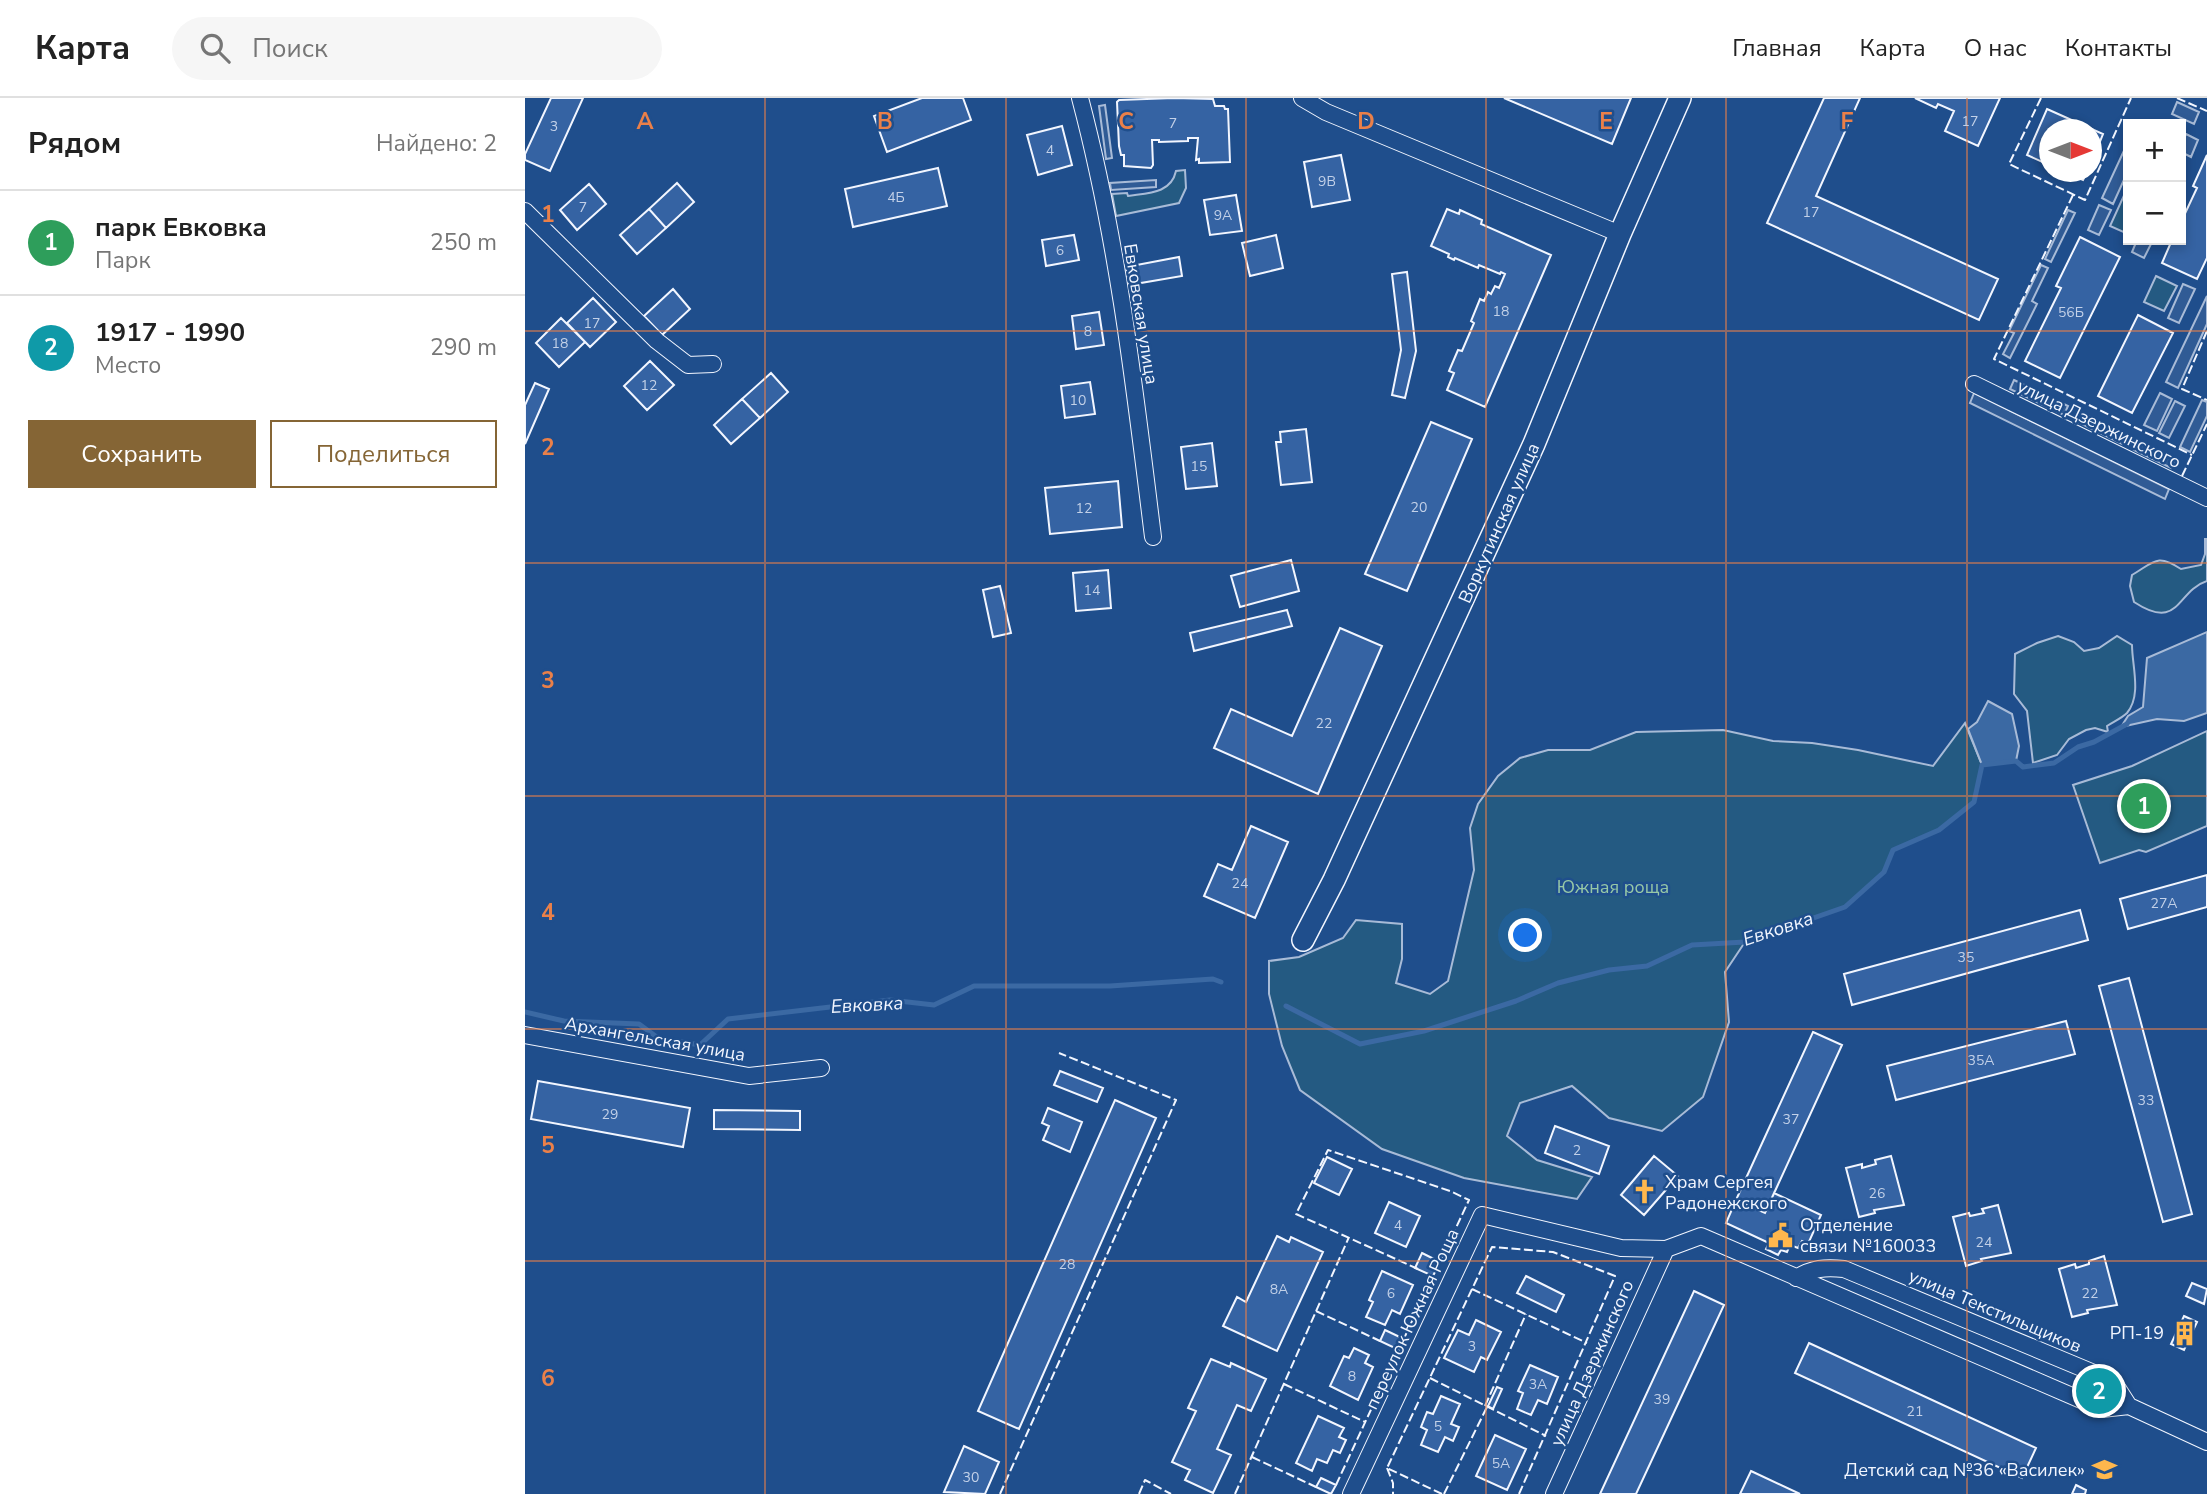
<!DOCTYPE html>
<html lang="ru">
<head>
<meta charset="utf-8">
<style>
	:root { --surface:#fff; --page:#f6f6f6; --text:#222; --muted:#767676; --line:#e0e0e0; --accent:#856535 }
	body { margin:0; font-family:"Nunito Sans",sans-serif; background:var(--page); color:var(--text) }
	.controls { position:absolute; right:21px; top:21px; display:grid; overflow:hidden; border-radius:0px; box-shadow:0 4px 10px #0003 }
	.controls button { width:63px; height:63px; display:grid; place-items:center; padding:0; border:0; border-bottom:2px solid var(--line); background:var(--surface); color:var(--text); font:35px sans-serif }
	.compass { position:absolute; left:1514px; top:21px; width:63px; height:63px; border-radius:50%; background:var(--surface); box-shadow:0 4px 10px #0003; rotate:90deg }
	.you { position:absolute; left:1001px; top:838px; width:24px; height:24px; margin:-18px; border:5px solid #fff; border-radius:50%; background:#1a73e8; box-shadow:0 0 0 10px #1a73e833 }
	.badge { display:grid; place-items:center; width:46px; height:46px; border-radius:50%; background:var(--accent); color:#fff; font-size:23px; font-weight:700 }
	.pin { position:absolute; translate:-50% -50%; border:4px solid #fff; box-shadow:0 2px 7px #0006 }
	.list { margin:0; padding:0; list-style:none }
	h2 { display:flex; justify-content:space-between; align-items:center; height:91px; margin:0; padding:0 28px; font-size:30px }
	h2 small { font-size:23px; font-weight:400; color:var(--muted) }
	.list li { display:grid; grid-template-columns:46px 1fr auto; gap:21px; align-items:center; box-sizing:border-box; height:105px; padding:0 28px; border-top:2px solid var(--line) }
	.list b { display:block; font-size:26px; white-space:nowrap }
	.list p { margin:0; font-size:23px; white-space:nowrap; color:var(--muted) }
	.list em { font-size:23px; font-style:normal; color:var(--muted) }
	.actions { display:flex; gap:14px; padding:21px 28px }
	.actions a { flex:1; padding:16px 0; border:2px solid var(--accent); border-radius:0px; text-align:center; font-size:24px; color:var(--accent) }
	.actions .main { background:var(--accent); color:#fff }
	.icon { flex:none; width:38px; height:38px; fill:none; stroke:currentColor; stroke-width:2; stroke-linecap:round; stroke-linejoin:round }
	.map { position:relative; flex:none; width:1682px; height:1396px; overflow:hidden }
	header { display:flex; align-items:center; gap:42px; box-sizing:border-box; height:98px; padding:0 35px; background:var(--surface); border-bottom:2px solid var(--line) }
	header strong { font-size:33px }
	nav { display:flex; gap:38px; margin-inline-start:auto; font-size:24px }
	.search { width:490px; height:63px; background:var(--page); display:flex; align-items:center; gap:18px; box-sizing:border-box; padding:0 24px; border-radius:38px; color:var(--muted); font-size:26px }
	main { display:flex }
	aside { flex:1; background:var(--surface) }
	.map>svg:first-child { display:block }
	.green { fill:#245a82; stroke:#a8bbd7; stroke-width:2 }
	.parking { fill:#305b95; stroke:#a8bbd7; stroke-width:2 }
	.water { fill:#3b69a3; stroke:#a8bbd7; stroke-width:2 }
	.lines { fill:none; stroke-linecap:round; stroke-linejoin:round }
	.stream { stroke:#3b69a3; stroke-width:5 }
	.building { fill:#3563a3; stroke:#f2f6ff; stroke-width:2 }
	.street-casing { stroke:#f2f6ff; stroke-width:18 }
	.secondary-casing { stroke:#f2f6ff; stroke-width:24 }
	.street { stroke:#1f4e8c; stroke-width:16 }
	.secondary { stroke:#1f4e8c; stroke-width:21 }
	.fence { stroke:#f2f6ff; stroke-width:2; stroke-dasharray:9 3.5; stroke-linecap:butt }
	.grid { fill:none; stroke:#ea8049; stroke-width:2; stroke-opacity:0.55 }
	.labels { text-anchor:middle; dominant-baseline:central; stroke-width:5; stroke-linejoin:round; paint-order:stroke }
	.number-label { font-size:14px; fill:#c3d1e8 }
	.street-label { font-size:18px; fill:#f2f6ff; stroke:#1f4e8c }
	.park-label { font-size:18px; fill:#97c8a6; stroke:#1f4e8c }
	.poi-label { font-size:18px; fill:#f2f6ff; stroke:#1f4e8c; text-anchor:start }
	.water-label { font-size:19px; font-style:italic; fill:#f2f6ff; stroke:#1f4e8c }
	.grid-label { font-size:23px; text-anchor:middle; font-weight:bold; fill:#ea8049; stroke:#1f4e8c; stroke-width:5; stroke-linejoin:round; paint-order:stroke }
</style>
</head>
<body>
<header>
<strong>Карта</strong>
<div class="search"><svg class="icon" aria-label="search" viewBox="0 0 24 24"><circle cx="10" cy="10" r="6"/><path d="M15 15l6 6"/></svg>Поиск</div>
<nav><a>Главная</a><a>Карта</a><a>О нас</a><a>Контакты</a></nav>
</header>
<main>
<aside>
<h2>Рядом<small>Найдено: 2</small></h2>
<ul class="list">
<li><span class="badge" style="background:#2e9e5b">1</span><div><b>парк Евковка</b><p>Парк</p></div><em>250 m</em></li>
<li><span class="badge" style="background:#0f9aa8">2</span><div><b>1917 - 1990</b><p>Место</p></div><em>290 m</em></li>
</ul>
<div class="actions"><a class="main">Сохранить</a><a>Поделиться</a></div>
</aside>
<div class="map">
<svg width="1682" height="1396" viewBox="0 0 1682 1396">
	<rect width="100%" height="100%" fill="#1f4e8c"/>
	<!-- green -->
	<path class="green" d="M660 72 661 90 654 105 591 118 587 96 602 95 603 98C622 95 646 96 651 73Z
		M1601 93 1603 94V136L1585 128Z
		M1631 178 1652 188 1639 213 1619 204Z
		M1680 441H1682V483C1651 493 1655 534 1609 504L1605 488 1607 477C1629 464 1632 455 1656 471L1676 467 1680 456Z
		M1533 538 1549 544 1559 553 1574 550 1592 538 1607 547C1607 568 1617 597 1602 615 1597 620 1588 624 1582 628L1583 634 1570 630 1561 632 1544 641 1532 657 1508 665 1502 613 1489 596 1490 556 1512 545Z
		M1440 625 1457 667 1449 704 1414 732 1368 752 1359 774 1320 809 1220 844 1200 874 1204 924 1178 999 1137 1033 1084 1020 1047 988 995 1005 982 1038 1012 1062 1067 1079 1052 1101 939 1080 857 1051 775 992 757 948 744 896V863L774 859 818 840 831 822 877 826V861L871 885 905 896 923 883 949 772 945 730 953 706 973 678 995 660 1023 652H1065L1111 634 1198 632 1248 643 1287 645 1333 652 1408 668Z
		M1682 633V728L1621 754 1614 752 1575 765 1548 687 1607 668Z"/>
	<!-- parking -->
	<path class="parking" d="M1652 4 1674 14 1669 26 1647 16Z
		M580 7 587 60 581 61 574 8Z
		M1661 36 1673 42 1666 59 1656 54V47Z
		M1603 44V73L1588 106 1577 100Z
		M631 82V89L586 92 585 85Z
		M1574 107 1586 112 1574 137 1563 132Z
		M1543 112 1550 115 1526 164 1520 161Z
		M1612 142H1628L1619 160 1607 154Z
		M1516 167 1523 170 1507 203 1512 206 1485 260 1478 256 1489 235 1484 233Z
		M1658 186 1670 191 1654 225 1643 220Z
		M1682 198V226L1653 290 1641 284Z
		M1489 282 1543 308 1539 317 1485 291Z
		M1449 295 1644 391 1640 401 1445 305Z
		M1635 295 1647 301 1632 333 1619 327Z
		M1677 302 1682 304V318L1665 354 1655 349Z
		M1650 303 1660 308 1644 340 1634 335Z
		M1557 315 1601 337 1597 346 1553 324Z
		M1614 343 1650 361 1646 370 1609 352Z"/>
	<!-- water -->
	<path class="water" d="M1682 534V615L1659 623 1632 621 1596 629 1603 618 1618 609 1622 560Z
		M1463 603 1487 616 1494 648 1491 663 1457 667 1443 631 1452 624Z"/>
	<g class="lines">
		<!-- stream -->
		<path class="stream" d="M761 908 835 946 899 933 991 903 1033 885 1084 872 1122 868 1167 847 1220 844 1320 809 1359 774 1368 752 1414 732 1449 704 1457 667 1491 663 1498 669 1529 665 1553 649 1569 644 1602 626
			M0 914 39 923 114 926 133 940 175 947 203 921 365 902 409 907 449 888H585L688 881 696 884"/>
	</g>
	<!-- building -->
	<path class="building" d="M26 0H58L25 73 0 62V56Z
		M397 0H438L446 22 362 54 349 18Z
		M649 0 688 1 690 8H699L700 11H703L705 64 674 65V61L671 62 673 40H663V43L634 44V42H627L628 67 626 70 599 68V57H596L594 48 592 4 594 2Z
		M979 0H1106L1087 46Z
		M1299 0H1335L1291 98 1473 181 1454 222 1242 125Z
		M1390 0H1475L1453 48 1420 33 1429 13 1413 6 1411 10Z
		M1522 11 1578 36 1572 51 1569 49 1566 54V32H1524V67L1502 57Z
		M537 28 547 67 513 77 502 37Z
		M816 57 825 102 787 109 779 64Z
		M1682 57V160L1672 181 1637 165 1647 142H1656V124L1672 90 1668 88Z
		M413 70 422 108 328 129 320 91Z
		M1539 74H1562L1558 82Z
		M152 85 169 104 141 130 124 111Z
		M64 86 81 106 52 132 35 112Z
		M711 97 717 133 685 137 679 102Z
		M124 111 141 130 112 156 95 137Z
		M922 111 934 116 935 112 957 122 956 126 1026 157 960 309 922 292 929 275 924 273 933 252 937 253 949 225 946 223 955 201 959 203 963 194 966 196 970 188 974 190 980 176 976 174 975 176 954 167 953 170 930 160 929 162 923 159 924 156 906 148Z
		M549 137 554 162 521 168 517 142Z
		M751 137 758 170 725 178 717 145Z
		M1555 139 1595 159 1535 280 1500 263 1536 190 1531 188Z
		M654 159 657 178 604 187 601 169Z
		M882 174 891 253 880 300 867 297 876 252 867 176Z
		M148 191 165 211 137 237 119 218Z
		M68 200 91 224 65 249 42 225Z
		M574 214 579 247 551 251 547 218Z
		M1613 217 1648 235 1607 315 1573 298Z
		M36 220 60 244 34 269 11 245Z
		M125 263 149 287 122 312 99 288Z
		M246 275 263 294 235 320 217 301Z
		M565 284 570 316 540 320 536 288Z
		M10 285 24 291 0 346V307Z
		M217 301 235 320 206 346 189 327Z
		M906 324 947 341 882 493 840 476Z
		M781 331 787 384 756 387 751 344H756L755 334Z
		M687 345 692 388 661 391 656 349Z
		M593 383 597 429 525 436 520 390Z
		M766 462 774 493 715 509 706 478Z
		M583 472 586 510 551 513 548 475Z
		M475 488 486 535 468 539 458 492Z
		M762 512 767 528 669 553 665 535Z
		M815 530 857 548 793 696 689 650 706 611 767 638Z
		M726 728 763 744 730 820 679 798 693 766 707 772Z
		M1682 777V809L1603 831 1595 801Z
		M1555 812 1563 842 1327 907 1319 876Z
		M1604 880 1667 1116 1638 1124 1574 888Z
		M1541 923 1550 956 1371 1002 1362 968Z
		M1288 934 1317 947 1240 1115 1211 1102Z
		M535 973 578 990 572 1004 529 987Z
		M13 983 165 1010 158 1049 6 1021Z
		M590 1002 631 1020 494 1331 453 1313Z
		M523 1010 557 1024 545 1054 518 1042 524 1028 517 1025Z
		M189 1012 275 1013V1032L189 1031Z
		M1030 1028 1084 1048 1074 1076 1020 1055Z
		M1129 1058 1153 1078 1119 1117 1096 1097Z
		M1366 1058 1379 1107 1349 1112 1350 1115 1334 1119 1321 1070 1337 1066V1070L1351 1066 1350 1062Z
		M802 1059 827 1071 814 1097 789 1085Z
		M1249 1095 1296 1117 1283 1146 1277 1143 1273 1150 1265 1147 1262 1154 1256 1152 1253 1157 1241 1151 1244 1145 1201 1125 1211 1102 1240 1115Z
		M864 1104 895 1118 881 1149 850 1135Z
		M1473 1107 1486 1155 1456 1161 1457 1163 1441 1168 1428 1119 1444 1115 1445 1118 1459 1115 1457 1111Z
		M752 1138 764 1144 766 1139 798 1154 752 1253 698 1228 712 1199 721 1204Z
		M897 1155 915 1164 908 1178 890 1170Z
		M1579 1158 1592 1207 1562 1212 1563 1215 1547 1219 1534 1171 1550 1166 1551 1170 1564 1166V1163Z
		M857 1173 888 1187 875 1216 867 1212 860 1227 841 1219 848 1204 844 1202Z
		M1001 1178 1039 1197 1031 1214 992 1195Z
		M1667 1185 1682 1191 1679 1206 1661 1198Z
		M1169 1193 1199 1207 1111 1396H1075Z
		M1659 1218 1672 1224 1659 1252 1646 1246Z
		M951 1222 976 1234 962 1262 956 1259 949 1274 919 1260 933 1232 944 1237Z
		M860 1232 879 1241 874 1252 855 1243Z
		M1284 1245 1511 1350 1497 1380 1270 1275Z
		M829 1250 844 1257 840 1265 848 1269 833 1302 805 1288 819 1258 824 1260Z
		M686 1261 705 1269 706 1265 741 1281 726 1313 712 1307 692 1351 706 1357 688 1395 660 1382 665 1372 647 1364 671 1313 663 1310Z
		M1005 1267 1033 1279 1022 1306 1013 1302 1006 1317 992 1311 998 1295 993 1293Z
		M972 1289 977 1291 968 1311 963 1308Z
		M916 1298 935 1306 926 1326 934 1329 928 1343 920 1339 913 1354 896 1347 902 1332 896 1329 902 1314 908 1316Z
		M793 1318 819 1330 814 1339 821 1342 815 1355 808 1352 802 1365 792 1361 787 1373 771 1365Z
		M970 1337 1001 1351 982 1392 951 1378Z
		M439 1348 474 1364 460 1396 419 1394Z
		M1226 1373 1275 1396H1215Z
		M796 1380 811 1387 806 1396 791 1389Z
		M1551 1387 1561 1392 1560 1396H1547Z"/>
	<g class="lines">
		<defs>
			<path id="street" d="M555 0C593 143 610 293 628 439
				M777 0 801 14 1095 136
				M0 113 132 243 163 267 188 266
				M1449 286 1682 400
				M0 937 224 978 296 970
				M1271 1180C1288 1170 1300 1169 1319 1171L1588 1283 1604 1308
				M826 1396 957 1117 1096 1150 1141 1151 1176 1138 1577 1311 1604 1308 1682 1344
				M1029 1396 1141 1151"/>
			<path id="secondary" d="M778 842 809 782 1009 346 1095 136 1155 0"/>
		</defs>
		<!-- street casing -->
		<use href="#street" class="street-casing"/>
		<!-- secondary casing -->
		<use href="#secondary" class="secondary-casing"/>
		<!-- street -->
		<use href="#street" class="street"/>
		<!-- secondary -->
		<use href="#secondary" class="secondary"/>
		<!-- fence -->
		<path class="fence" d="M1516 0 1484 66 1560 102 1606 0
			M1652 0 1682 13
			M1548 97 1469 261 1667 357
			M1682 233 1657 291 1682 302
			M1657 378 1682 326
			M893 1171 771 1116 803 1052 925 1093 944 1102 915 1164
			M947 1191 1062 1245
			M791 1213 855 1243
			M905 1280 1021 1338
			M759 1286 840 1324
			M960 1308 1001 1216
			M727 1359 791 1389
			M862 1370 868 1385V1396
			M811 1387 908 1178 905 1177
			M475 1396 651 1002 534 955
			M614 1396 620 1382 646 1396
			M710 1396 824 1139
			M917 1396 862 1370 967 1149 1028 1154 1090 1178 994 1396
			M919 1396 962 1309"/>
	</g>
	<!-- grid -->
	<path class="grid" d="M240 0V1396M481 0V1396M721 0V1396M961 0V1396M1201 0V1396M1442 0V1396M0 233H1682M0 465H1682M0 698H1682M0 931H1682M0 1163H1682"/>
	<!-- icons -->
	<defs>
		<symbol id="church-bare" viewBox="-9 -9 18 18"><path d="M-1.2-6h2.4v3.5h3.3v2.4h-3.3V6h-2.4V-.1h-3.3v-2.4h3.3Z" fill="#ffb74d" stroke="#1f4e8c" stroke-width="2.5" paint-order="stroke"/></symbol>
		<symbol id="civic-bare" viewBox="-9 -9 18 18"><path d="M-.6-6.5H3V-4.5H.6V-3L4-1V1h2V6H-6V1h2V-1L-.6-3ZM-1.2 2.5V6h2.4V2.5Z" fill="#ffb74d" stroke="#1f4e8c" stroke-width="2.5" paint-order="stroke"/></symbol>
		<symbol id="building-bare" viewBox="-9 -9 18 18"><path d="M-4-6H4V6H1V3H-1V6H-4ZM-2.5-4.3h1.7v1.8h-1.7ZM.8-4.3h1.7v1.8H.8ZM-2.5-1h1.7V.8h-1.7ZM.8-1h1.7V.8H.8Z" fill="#ffb74d" stroke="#1f4e8c" stroke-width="2.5" paint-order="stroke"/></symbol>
		<symbol id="school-bare" viewBox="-9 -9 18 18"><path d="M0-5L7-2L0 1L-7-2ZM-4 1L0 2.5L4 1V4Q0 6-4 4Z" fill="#ffb74d" stroke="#1f4e8c" stroke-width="2.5" paint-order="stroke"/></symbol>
	</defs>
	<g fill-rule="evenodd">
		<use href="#church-bare" x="1102" y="1076" width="35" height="35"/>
		<use href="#civic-bare" x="1238" y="1120" width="35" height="35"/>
		<use href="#building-bare" x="1642" y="1218" width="35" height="35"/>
		<use href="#school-bare" x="1562" y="1354" width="35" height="35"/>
	</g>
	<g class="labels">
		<!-- number labels -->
		<g class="number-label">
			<text x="1445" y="23">17</text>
			<text x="648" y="25">7</text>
			<text x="29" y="28">3</text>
			<text x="525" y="52">4</text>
			<text x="802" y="83">9В</text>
			<text x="371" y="99">4Б</text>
			<text x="58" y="109">7</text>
			<text x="1286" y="114">17</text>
			<text x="698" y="117">9А</text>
			<text x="535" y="152">6</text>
			<text x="976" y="213">18</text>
			<text x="1546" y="214">56Б</text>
			<text x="67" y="225">17</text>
			<text x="563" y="233">8</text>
			<text x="35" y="245">18</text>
			<text x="124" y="287">12</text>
			<text x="553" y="302">10</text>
			<text x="674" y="368">15</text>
			<text x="894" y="409">20</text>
			<text x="559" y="410">12</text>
			<text x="567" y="492">14</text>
			<text x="799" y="625">22</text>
			<text x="715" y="785">24</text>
			<text x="1639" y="805">27А</text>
			<text x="1441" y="859">35</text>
			<text x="1456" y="962">35А</text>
			<text x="1621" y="1002">33</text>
			<text x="85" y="1016">29</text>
			<text x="1266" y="1021">37</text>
			<text x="1052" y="1052">2</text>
			<text x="1352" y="1095">26</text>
			<text x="873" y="1127">4</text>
			<text x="1459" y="1144">24</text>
			<text x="542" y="1166">28</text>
			<text x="754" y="1191">8А</text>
			<text x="866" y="1195">6</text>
			<text x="1565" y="1195">22</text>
			<text x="947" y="1248">3</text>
			<text x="827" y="1278">8</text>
			<text x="1013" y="1286">3А</text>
			<text x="1137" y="1301">39</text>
			<text x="1390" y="1313">21</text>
			<text x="913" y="1328">5</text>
			<text x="976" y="1365">5А</text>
			<text x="446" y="1379">30</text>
		</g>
		<!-- street labels -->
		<g class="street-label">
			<text transform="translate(616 216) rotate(81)">Евковская улица</text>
			<text transform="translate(1574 326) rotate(26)">улица Дзержинского</text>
			<text transform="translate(974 425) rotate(-66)">Воркутинская улица</text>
			<text transform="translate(130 941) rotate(10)">Архангельская улица</text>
			<text transform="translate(1470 1213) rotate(23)">улица Текстильщиков</text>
			<text transform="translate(887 1221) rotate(-65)">переулок Южная Роща</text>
			<text transform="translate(1067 1265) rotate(-66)">улица Дзержинского</text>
		</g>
		<!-- park labels -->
		<g class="park-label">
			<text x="1088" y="789">Южная роща</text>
		</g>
		<!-- poi labels -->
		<g class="poi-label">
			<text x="1140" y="1084">Храм Сергея<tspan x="1140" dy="21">Радонежского</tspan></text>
			<text x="1275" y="1127">Отделение<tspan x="1275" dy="21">связи №160033</tspan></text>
			<text x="1639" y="1235" text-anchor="end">РП-19</text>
			<text x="1560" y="1372" text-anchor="end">Детский сад №36 «Василек»</text>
		</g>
		<!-- water labels -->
		<g class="water-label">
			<text transform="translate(1253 831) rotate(-18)">Евковка</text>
			<text transform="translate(342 907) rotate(-3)">Евковка</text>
		</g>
	</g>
	<g class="grid-label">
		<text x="120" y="31">A</text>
		<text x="360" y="31">B</text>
		<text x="601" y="31">C</text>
		<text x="841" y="31">D</text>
		<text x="1081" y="31">E</text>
		<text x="1322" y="31">F</text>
		<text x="23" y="124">1</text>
		<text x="23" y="357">2</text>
		<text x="23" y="590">3</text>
		<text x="23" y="822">4</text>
		<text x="23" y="1055">5</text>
		<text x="23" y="1288">6</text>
	</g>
</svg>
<div class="controls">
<button>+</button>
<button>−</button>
</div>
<svg class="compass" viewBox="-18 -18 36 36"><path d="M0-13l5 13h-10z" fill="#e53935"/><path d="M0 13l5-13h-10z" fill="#767676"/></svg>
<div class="you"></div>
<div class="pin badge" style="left:1619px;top:708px;background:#2e9e5b">1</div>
<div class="pin badge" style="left:1574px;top:1293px;background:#0f9aa8">2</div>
</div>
</main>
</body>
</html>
